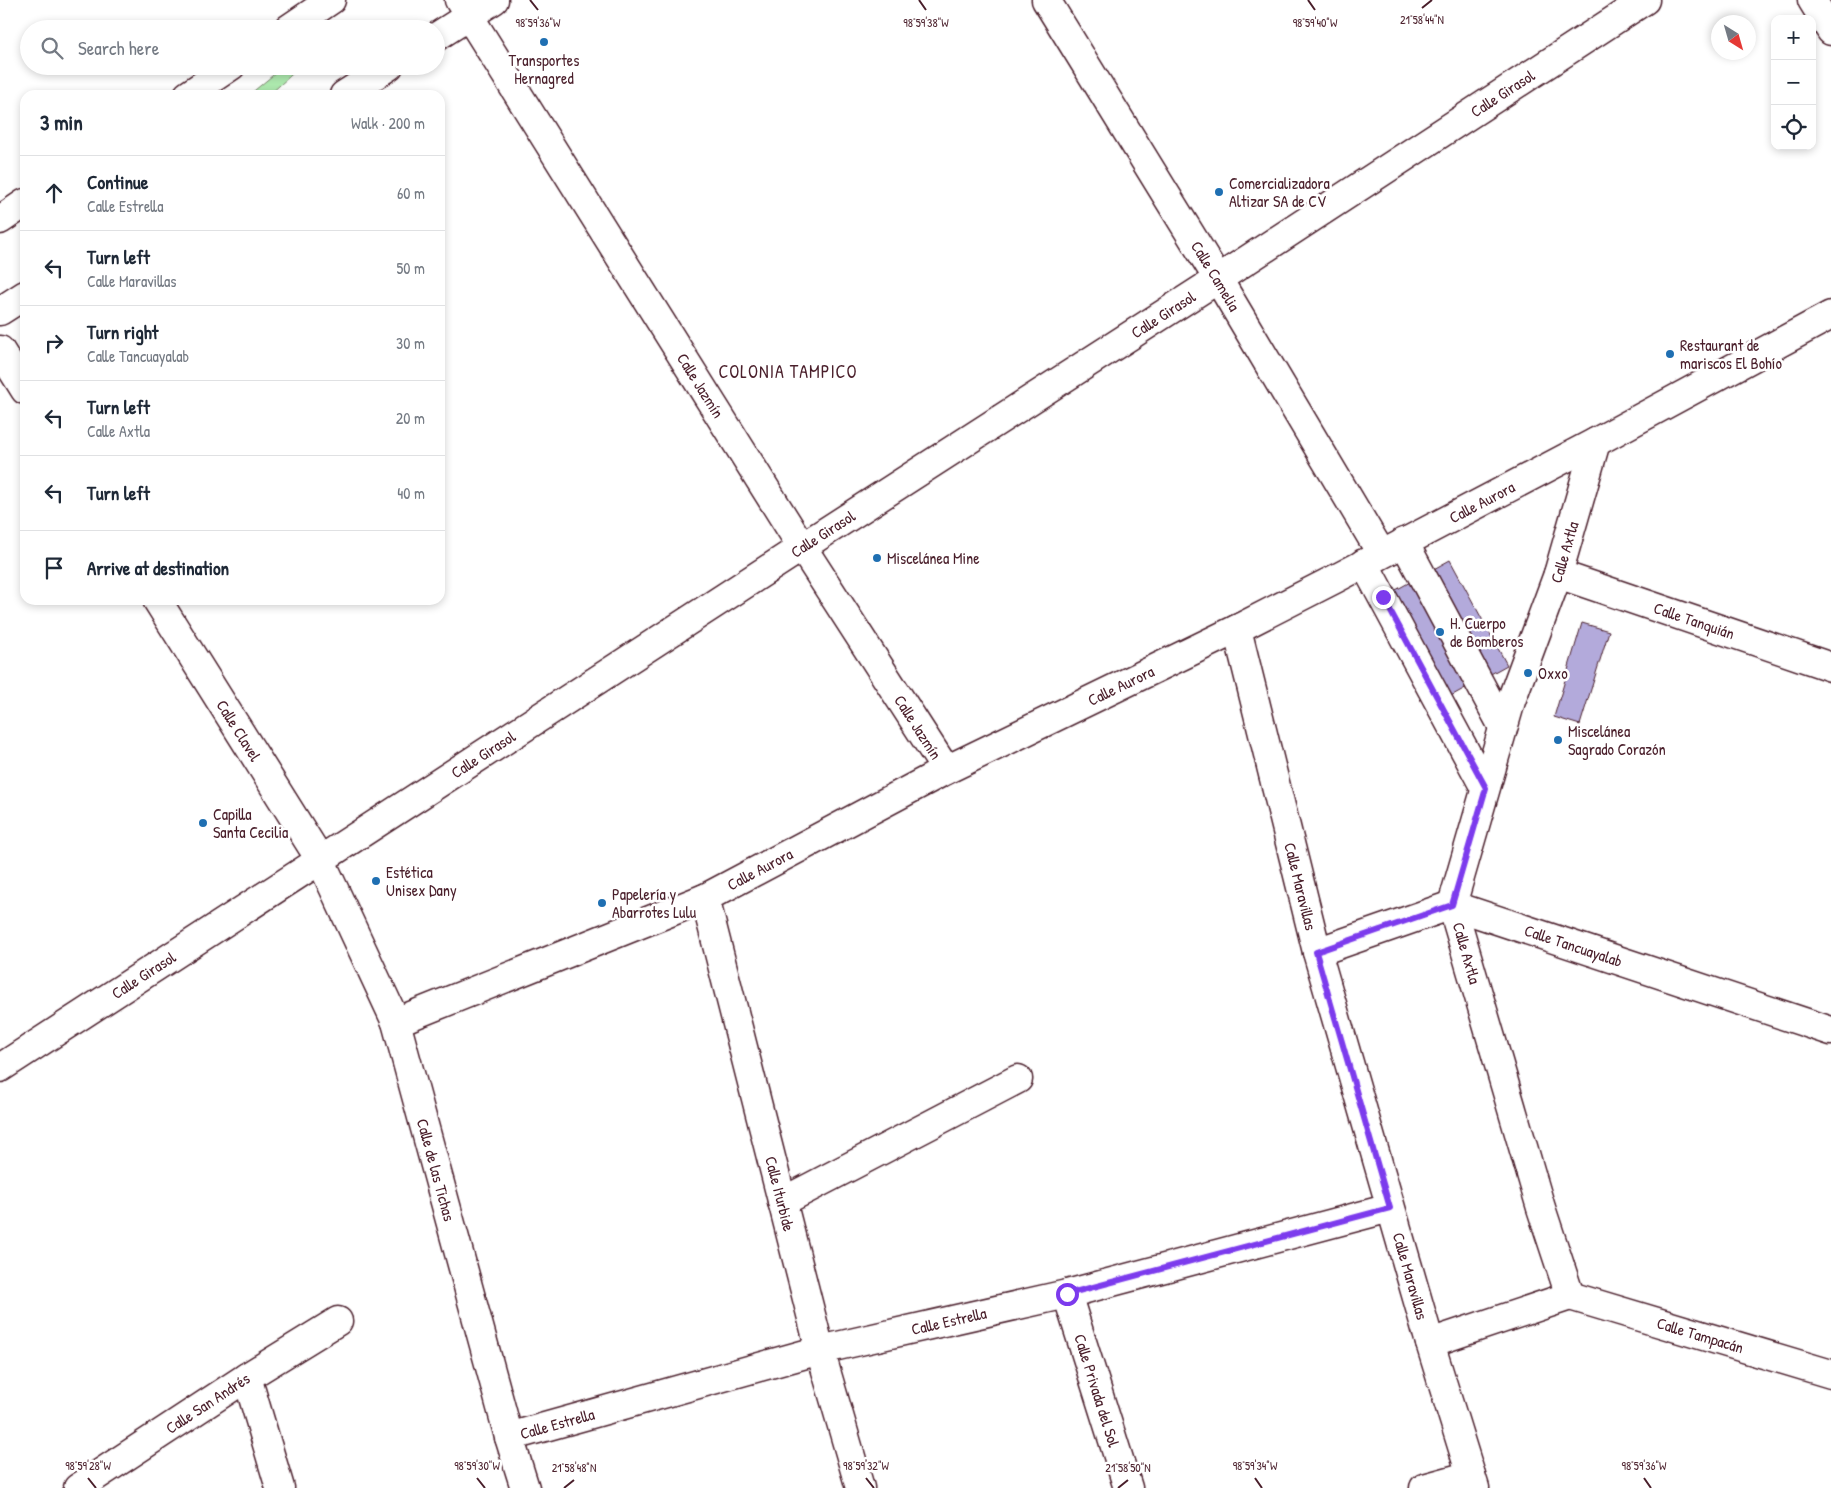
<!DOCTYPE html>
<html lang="en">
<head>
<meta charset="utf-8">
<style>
	:root { --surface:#fff; --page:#f6f6f7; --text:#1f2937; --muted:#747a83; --line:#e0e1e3 }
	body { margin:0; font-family:"Patrick Hand",sans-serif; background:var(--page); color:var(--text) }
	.controls { position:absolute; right:15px; top:15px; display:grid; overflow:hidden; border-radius:10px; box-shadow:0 2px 8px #0003 }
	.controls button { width:45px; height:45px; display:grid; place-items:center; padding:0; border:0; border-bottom:1px solid var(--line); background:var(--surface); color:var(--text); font:25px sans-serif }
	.compass { position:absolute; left:1711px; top:15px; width:45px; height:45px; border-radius:50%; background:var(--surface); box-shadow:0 2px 8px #0003; rotate:143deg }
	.stop { position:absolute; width:15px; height:15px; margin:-11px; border:4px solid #7c3aed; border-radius:50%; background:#fff }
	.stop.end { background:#7c3aed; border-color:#fff; box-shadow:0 1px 5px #0008 }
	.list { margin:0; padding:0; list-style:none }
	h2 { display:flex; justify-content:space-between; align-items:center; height:65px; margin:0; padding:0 20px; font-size:21px }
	h2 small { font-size:16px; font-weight:400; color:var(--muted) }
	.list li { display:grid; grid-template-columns:32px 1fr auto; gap:15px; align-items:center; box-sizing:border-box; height:75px; padding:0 20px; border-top:1px solid var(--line) }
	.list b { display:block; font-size:19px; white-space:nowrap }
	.list p { margin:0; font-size:16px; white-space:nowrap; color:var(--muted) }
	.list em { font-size:16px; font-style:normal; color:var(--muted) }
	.icon { flex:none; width:28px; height:28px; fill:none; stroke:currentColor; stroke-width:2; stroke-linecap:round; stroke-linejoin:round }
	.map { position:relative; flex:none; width:1831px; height:1488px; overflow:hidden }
	.search { position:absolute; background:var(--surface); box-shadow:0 2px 8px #0003; left:20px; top:20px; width:425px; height:55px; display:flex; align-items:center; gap:12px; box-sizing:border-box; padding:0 18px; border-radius:28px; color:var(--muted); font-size:19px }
	.panel { position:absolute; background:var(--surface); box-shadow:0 2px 8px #0003; left:20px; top:90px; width:425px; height:515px; border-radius:15px }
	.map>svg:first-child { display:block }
	.green { fill:#aeeaaf; stroke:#7c846d }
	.building { fill:#b3aadb; stroke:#4a1f2b }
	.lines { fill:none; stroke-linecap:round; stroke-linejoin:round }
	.minor-casing { stroke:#4a1f2b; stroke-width:31 }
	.major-casing { stroke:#4a1f2b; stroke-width:31 }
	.minor { stroke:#fff; stroke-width:28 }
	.major { stroke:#fff; stroke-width:28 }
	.route { stroke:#7c3aed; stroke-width:6 }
	.ticks { fill:none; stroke:#4a1f2b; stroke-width:2 }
	.poi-dot { fill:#1f6fb2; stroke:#fff; stroke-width:2 }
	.labels { text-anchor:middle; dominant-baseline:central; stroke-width:5; stroke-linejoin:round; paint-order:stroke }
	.poi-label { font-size:16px; fill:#4a1f2b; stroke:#fff; text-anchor:start }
	.street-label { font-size:16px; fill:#4a1f2b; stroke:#fff }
	.neighbourhood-label { font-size:18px; letter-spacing:1px; fill:#4a1f2b; stroke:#fff }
	.ticks-label { font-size:12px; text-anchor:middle; fill:#4a1f2b; stroke:#fff; stroke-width:5; stroke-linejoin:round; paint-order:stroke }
</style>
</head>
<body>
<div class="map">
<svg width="1831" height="1488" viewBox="0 0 1831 1488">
	<rect width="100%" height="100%" fill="#fff"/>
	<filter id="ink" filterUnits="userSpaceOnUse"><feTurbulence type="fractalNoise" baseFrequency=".02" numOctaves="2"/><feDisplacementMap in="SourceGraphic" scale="10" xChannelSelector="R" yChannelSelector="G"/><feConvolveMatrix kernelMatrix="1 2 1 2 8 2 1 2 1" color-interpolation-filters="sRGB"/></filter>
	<g filter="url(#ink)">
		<!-- green -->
		<path class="green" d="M284 66H301L269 95H249Z"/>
		<!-- building -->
		<path class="building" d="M1450 560 1507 665 1431 707 1394 591Z
			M1582 623 1609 631 1580 725 1554 717Z"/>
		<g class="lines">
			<defs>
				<g id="minor">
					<path id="s1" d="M459 0 802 547 946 770"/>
					<path id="s2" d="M1046 0 1218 279 1381 553"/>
					<path d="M1812 0 1831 31"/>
					<path d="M0 350 25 390"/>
					<path d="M1404 542 1503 727"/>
					<path d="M1364 563 1485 788"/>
					<path id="s3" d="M1558 574 1831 667"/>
					<path id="s4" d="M157 600 321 861 396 1022 509 1437 525 1488"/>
					<path id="s5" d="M1237 629 1317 952 1430 1343 1475 1488"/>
					<path id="s6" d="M705 898 820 1350 860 1488"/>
					<path id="s7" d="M1317 952 1452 905 1831 1031"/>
					<path id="s8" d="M396 1022 705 898 946 770 1237 629 1335 579 1596 442 1831 315"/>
					<path id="s9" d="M0 1068 802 547 1218 279 1645 0"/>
					<path d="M782 1202 1018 1079"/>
					<path id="s10" d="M1067 1294 1128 1488"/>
					<path id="s11" d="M1570 1296 1541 1208 1452 905 1511 701 1558 574 1596 442"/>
					<path id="s12" d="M1570 1296 1831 1374"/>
					<path d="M1430 1343 1570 1296"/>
					<path d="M247 1377 280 1488"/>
					<path id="s13" d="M509 1437 820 1350 1067 1294 1390 1208"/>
					<path id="s14" d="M78 1488 247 1377 338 1321"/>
					<path d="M1424 1488 1471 1475"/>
				</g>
				<path id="major" d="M288 29 331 0
					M436 37 494 0
					M188 95 231 66
					M344 95 389 66
					M0 220 25 203
					M0 311 25 295"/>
			</defs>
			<!-- minor casing -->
			<use href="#minor" class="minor-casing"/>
			<!-- major casing -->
			<use href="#major" class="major-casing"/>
			<!-- minor -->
			<use href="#minor" class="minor"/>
			<!-- major -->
			<use href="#major" class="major"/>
		</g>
	</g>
	<g class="lines" filter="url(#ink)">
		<!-- route -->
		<path class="route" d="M1067 1294 1390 1208 1316 952 1452 905 1486 788 1383 597"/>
	</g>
	<!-- ticks -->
	<path class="ticks" d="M530 0 538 10M919 0 926 10M1308 0 1315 10M1422 8 1432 0M88 1478 96 1488M477 1478 485 1488M866 1478 874 1488M1255 1478 1262 1488M1644 1478 1651 1488M564 1488 574 1480M1118 1488 1128 1480"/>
	<!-- markers -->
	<g class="poi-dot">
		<circle cx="544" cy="42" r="5"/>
		<circle cx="1219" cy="192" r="5"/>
		<circle cx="1670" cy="354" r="5"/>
		<circle cx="877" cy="558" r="5"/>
		<circle cx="1440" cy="632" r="5"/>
		<circle cx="1528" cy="673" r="5"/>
		<circle cx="1558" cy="740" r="5"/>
		<circle cx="203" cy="823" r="5"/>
		<circle cx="376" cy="881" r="5"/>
		<circle cx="602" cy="903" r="5"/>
	</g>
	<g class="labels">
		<!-- poi labels -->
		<g class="poi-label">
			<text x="544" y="60" text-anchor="middle">Transportes<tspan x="544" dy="18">Hernagred</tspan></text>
			<text x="1229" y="183">Comercializadora<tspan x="1229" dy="18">Altizar SA de CV</tspan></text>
			<text x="1680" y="345">Restaurant de<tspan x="1680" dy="18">mariscos El Bohío</tspan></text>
			<text x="887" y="558">Miscelánea Mine</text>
			<text x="1450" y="623">H. Cuerpo<tspan x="1450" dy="18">de Bomberos</tspan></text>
			<text x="1538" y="673">Oxxo</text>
			<text x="1568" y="731">Miscelánea<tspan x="1568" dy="18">Sagrado Corazón</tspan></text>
			<text x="213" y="814">Capilla<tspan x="213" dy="18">Santa Cecilia</tspan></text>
			<text x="386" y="872">Estética<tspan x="386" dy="18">Unisex Dany</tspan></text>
			<text x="612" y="894">Papelería y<tspan x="612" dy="18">Abarrotes Lulu</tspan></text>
		</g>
		<!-- street labels -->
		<g class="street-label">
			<text stroke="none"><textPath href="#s9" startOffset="1791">Calle Girasol</textPath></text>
			<text stroke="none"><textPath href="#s2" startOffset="324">Calle Camelia</textPath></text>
			<text stroke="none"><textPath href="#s9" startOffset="1386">Calle Girasol</textPath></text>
			<text stroke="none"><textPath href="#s1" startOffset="455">Calle Jazmín</textPath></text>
			<text stroke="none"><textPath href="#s8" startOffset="1205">Calle Aurora</textPath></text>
			<text stroke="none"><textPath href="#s9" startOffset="981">Calle Girasol</textPath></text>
			<text stroke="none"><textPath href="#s11" startOffset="779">Calle Axtla</textPath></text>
			<text stroke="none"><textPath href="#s3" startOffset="144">Calle Tanquián</textPath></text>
			<text stroke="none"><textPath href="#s8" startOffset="800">Calle Aurora</textPath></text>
			<text stroke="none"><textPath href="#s1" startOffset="860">Calle Jazmín</textPath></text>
			<text stroke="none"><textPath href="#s4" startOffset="154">Calle Clavel</textPath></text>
			<text stroke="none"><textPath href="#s9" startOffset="576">Calle Girasol</textPath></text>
			<text stroke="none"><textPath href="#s8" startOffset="395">Calle Aurora</textPath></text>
			<text stroke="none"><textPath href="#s5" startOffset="265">Calle Maravillas</textPath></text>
			<text stroke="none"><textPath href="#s7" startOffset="271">Calle Tancuayalab</textPath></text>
			<text transform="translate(1467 953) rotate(74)">Calle Axtla</text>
			<text stroke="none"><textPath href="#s9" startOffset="171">Calle Girasol</textPath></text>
			<text stroke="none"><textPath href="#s4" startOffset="639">Calle de las Tichas</textPath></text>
			<text stroke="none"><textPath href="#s6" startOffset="305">Calle Iturbide</textPath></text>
			<text stroke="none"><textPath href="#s5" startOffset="670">Calle Maravillas</textPath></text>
			<text stroke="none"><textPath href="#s13" startOffset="455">Calle Estrella</textPath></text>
			<text stroke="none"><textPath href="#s12" startOffset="136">Calle Tampacán</textPath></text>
			<text stroke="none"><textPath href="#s10" startOffset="101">Calle Privada del Sol</textPath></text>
			<text stroke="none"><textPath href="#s14" startOffset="155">Calle San Andrés</textPath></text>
			<text stroke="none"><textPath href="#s13" startOffset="50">Calle Estrella</textPath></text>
		</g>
		<!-- neighbourhood labels -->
		<g class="neighbourhood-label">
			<text x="788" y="371">COLONIA TAMPICO</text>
		</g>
	</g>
	<g class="ticks-label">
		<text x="1422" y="24">21°58'44"N</text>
		<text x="538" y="27">98°59'36"W</text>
		<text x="926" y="27">98°59'38"W</text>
		<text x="1315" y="27">98°59'40"W</text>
		<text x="88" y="1470">98°59'28"W</text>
		<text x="477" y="1470">98°59'30"W</text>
		<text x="866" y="1470">98°59'32"W</text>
		<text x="1255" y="1470">98°59'34"W</text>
		<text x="1644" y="1470">98°59'36"W</text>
		<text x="574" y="1472">21°58'48"N</text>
		<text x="1128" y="1472">21°58'50"N</text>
	</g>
</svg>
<div class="controls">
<button>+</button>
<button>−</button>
<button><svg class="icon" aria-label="locate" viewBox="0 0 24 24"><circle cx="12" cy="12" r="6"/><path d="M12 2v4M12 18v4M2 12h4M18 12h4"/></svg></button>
</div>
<svg class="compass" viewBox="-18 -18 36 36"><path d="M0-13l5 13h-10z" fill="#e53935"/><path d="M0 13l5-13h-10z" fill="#747a83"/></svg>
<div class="stop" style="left:1067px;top:1294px"></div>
<div class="stop end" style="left:1383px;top:597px"></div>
<div class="search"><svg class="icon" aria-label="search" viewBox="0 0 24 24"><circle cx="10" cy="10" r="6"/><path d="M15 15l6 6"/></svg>Search here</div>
<section class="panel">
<h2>3 min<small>Walk · 200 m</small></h2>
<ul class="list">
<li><svg class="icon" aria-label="ahead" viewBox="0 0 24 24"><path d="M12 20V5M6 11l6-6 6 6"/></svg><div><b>Continue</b><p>Calle Estrella</p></div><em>60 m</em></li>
<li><svg class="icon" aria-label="left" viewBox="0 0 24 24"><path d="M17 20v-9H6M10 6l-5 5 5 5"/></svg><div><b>Turn left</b><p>Calle Maravillas</p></div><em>50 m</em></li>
<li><svg class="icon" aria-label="right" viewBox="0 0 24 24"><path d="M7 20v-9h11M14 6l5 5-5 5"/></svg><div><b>Turn right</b><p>Calle Tancuayalab</p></div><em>30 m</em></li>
<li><svg class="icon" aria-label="left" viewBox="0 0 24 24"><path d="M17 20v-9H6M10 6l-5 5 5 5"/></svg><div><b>Turn left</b><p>Calle Axtla</p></div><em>20 m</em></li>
<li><svg class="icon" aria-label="left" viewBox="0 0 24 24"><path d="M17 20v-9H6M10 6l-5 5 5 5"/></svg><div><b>Turn left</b></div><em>40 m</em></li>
<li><svg class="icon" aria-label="arrive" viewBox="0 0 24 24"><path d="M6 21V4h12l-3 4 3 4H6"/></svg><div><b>Arrive at destination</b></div></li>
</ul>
</section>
</div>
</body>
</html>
